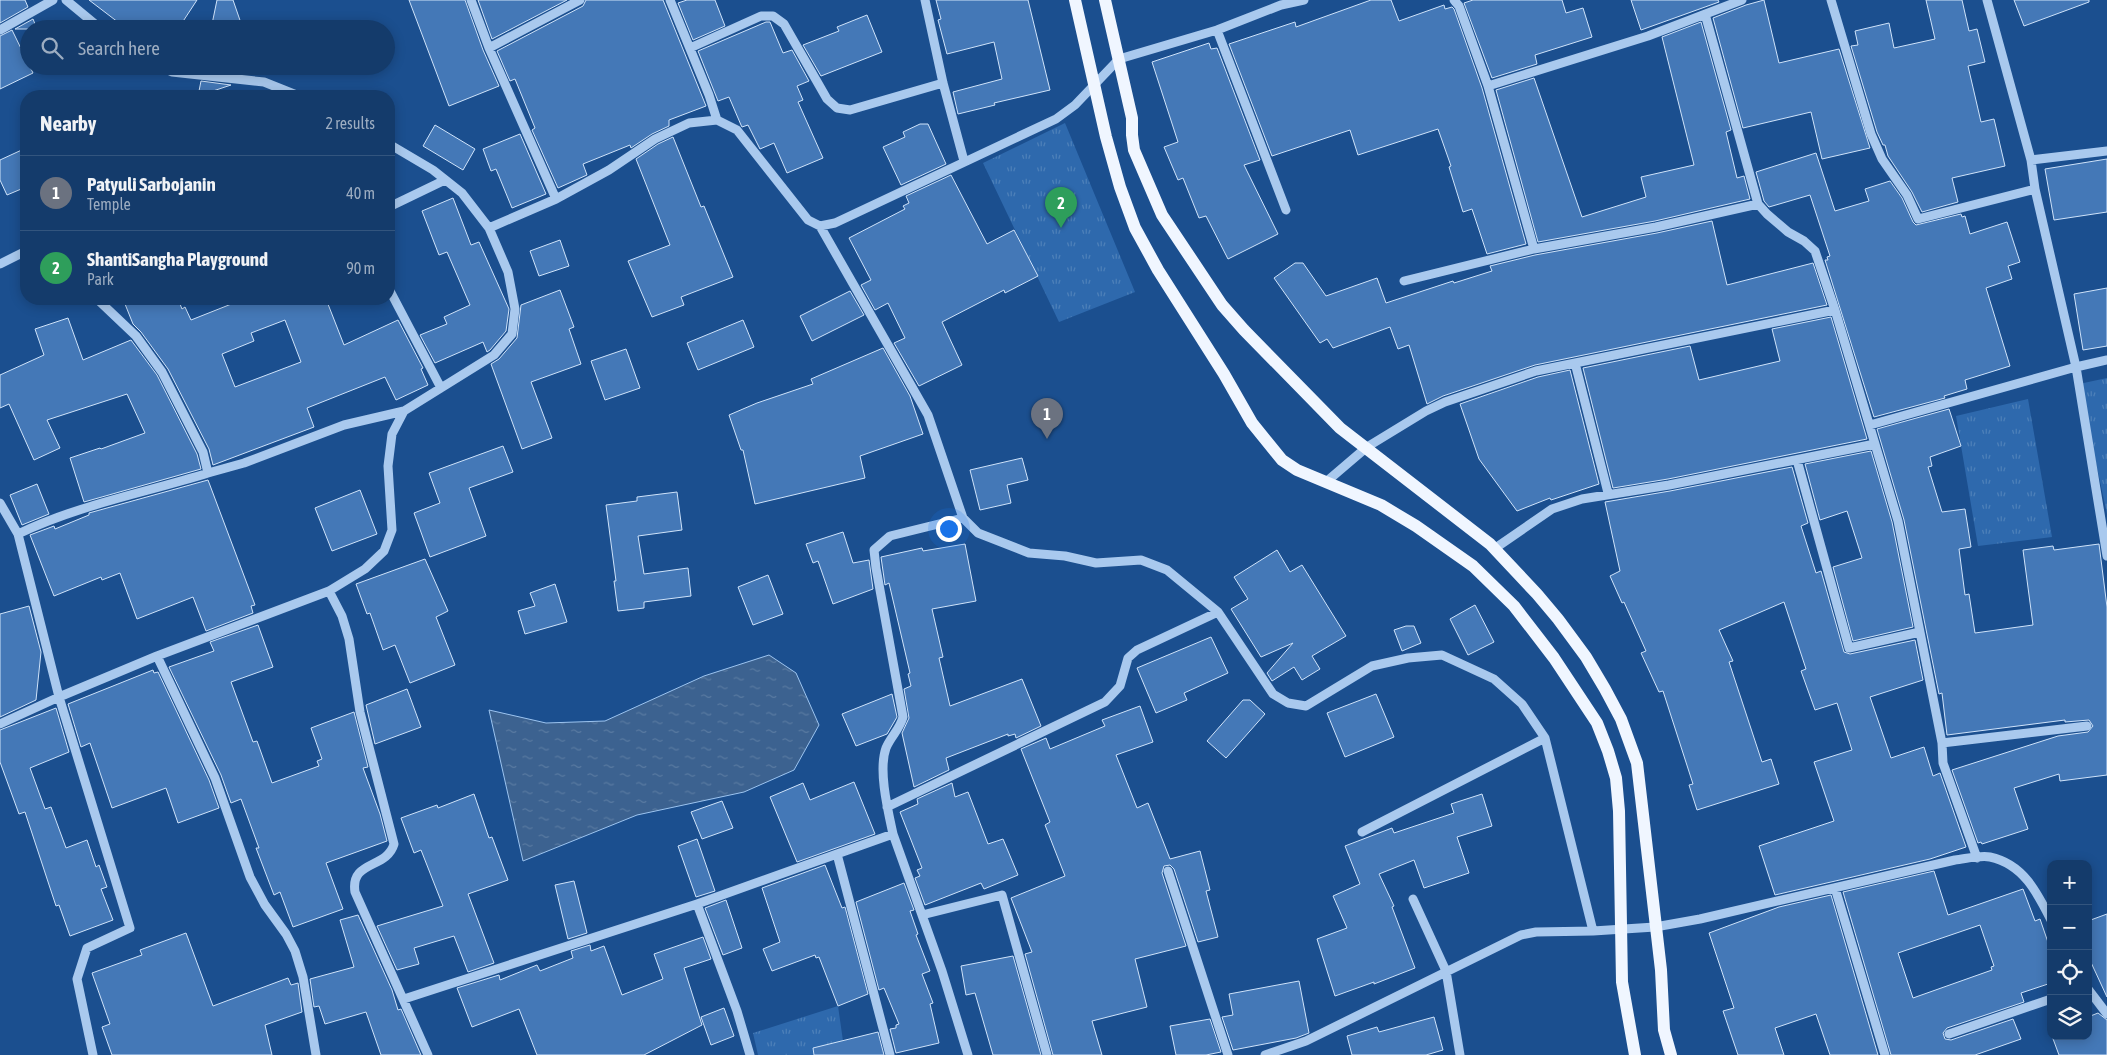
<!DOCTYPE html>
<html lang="en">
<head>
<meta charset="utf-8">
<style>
	:root { --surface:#143b6b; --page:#214673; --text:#f1f3f6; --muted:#9dadc1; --line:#33557e; --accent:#90b9f0 }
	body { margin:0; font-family:"Asap Condensed",sans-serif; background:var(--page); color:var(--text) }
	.controls { position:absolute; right:15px; bottom:15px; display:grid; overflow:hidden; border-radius:10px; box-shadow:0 2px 12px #0003 }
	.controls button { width:45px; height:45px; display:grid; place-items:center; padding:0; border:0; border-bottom:1px solid var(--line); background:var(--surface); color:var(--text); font:25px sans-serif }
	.you { position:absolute; left:948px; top:528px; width:18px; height:18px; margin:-12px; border:4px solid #fff; border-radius:50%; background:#1a73e8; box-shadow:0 0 0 8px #1a73e833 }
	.badge { display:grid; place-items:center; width:32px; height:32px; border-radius:50%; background:var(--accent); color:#fff; font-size:16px; font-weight:700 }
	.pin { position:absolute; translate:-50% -41px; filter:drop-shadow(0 1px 2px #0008) }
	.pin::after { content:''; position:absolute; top:26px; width:18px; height:15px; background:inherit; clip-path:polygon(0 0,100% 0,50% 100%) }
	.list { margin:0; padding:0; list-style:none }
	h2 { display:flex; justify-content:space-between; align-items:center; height:65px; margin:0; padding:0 20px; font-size:21px }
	h2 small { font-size:16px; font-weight:400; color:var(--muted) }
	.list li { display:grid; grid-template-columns:32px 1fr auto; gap:15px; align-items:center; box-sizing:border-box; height:75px; padding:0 20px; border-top:1px solid var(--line) }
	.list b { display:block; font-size:19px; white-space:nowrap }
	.list p { margin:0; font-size:16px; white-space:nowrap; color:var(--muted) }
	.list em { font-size:16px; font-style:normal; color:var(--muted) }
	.icon { flex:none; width:28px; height:28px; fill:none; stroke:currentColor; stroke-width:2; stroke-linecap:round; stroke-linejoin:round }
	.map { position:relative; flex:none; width:2107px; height:1055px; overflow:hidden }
	.search { position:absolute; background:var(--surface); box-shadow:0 2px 12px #0003; left:20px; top:20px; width:375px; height:55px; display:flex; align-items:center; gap:12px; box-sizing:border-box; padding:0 18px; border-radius:28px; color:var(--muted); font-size:19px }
	.panel { position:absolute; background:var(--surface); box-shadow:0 2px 12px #0003; left:20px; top:90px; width:375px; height:215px; border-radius:20px }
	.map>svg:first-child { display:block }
	.park { fill:url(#park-tufts) }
	.water { fill:url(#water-ripples); stroke:#9cc4f0 }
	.building { fill:#4478b7; stroke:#cfe3fa; fill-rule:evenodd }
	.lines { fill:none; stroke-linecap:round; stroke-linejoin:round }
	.minor { stroke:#a9c9ee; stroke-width:9 }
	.major { stroke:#f0f6ff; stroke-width:12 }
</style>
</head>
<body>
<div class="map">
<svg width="2107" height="1055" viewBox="0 0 2107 1055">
	<defs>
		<pattern id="park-tufts" width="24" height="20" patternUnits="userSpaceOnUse" patternTransform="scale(1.25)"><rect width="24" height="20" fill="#2e69ad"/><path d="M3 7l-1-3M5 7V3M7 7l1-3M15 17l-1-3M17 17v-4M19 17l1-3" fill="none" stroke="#4d80b9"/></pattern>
		<pattern id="water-ripples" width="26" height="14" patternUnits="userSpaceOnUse" patternTransform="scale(1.25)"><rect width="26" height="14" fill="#3c6290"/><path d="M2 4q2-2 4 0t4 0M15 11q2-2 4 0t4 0" fill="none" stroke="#597aa1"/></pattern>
	</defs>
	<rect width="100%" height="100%" fill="#1b4f8f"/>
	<!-- park -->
	<path class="park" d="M1065 123 1135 292 1059 322 983 163Z
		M2107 378V514L2079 384Z
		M2028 399 2052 537 1978 546 1956 416Z
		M838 1006 845 1055H758L753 1033Z"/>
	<!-- water -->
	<path class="water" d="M769 655 796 673 819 725 794 770 744 792 637 815 523 861 489 710 546 723 605 721 704 676Z"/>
	<!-- building -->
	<path class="building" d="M0 0H25L28 7 0 23Z
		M89 0H197L178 29H127Z
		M217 0H233L243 29H211Z
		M409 0H465L483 50 499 86 449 106Z
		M478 0H567L492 39Z
		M586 0H663L706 106 669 120V126L652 134 631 148 630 145 583 164 587 175 558 188 532 130 535 128 515 79 510 81 497 51 583 6Z
		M687 0H715L725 26 693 40 678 3Z
		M936 0H1028L1050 90 994 103 995 105 958 114 953 92 1002 79 994 42 947 54 938 20 941 19Z
		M1371 0H1391L1399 21 1444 5 1445 9 1452 7 1454 9 1482 88 1526 244 1487 254 1472 209 1463 212 1449 167 1451 166 1438 129 1358 155 1350 130 1272 156 1229 44 1295 22 1296 27Z
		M1473 0H1562L1566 13 1583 8 1592 37 1535 55 1537 64 1492 78 1464 3Z
		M1631 0H1718L1719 2 1641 30Z
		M1764 0 1779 63 1839 49 1870 148 1822 159 1811 112 1743 128 1713 18 1746 5Z
		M1926 0H1962L1969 31 1977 29 1985 62 1968 66 1981 122 1994 119 2005 166 1952 178 1958 202 1922 212 1912 192 1888 156 1885 145H1883L1877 132 1851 46 1858 45 1855 31 1889 23 1894 48 1935 39Z
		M2014 0H2089V2L2024 26Z
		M867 15 882 52 821 76 803 45 839 31 837 27Z
		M33 19 37 29H15Z
		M766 22H770L783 53 792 50 809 81 797 86 803 100 798 102 823 158 787 173 774 143 760 149 748 125 742 127 741 125 729 97 718 101 698 51Z
		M1701 22 1731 130 1726 132 1737 178 1744 176 1750 199 1655 221 1538 242 1496 90 1534 78 1582 217 1646 197 1641 177 1694 165 1662 37Z
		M12 30 33 73 0 89V36Z
		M1209 43 1211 49 1217 48 1260 160 1244 165 1278 234 1228 259 1206 216 1199 218 1183 178 1178 180 1164 147 1178 142 1152 62Z
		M204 66H241L240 73 203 69Z
		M201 81 231 85 198 96Z
		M920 124H928L946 164 901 185 883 147 905 137 903 132Z
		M435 125 475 149 463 170 423 146Z
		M520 134 546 194 512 208 496 169 491 171 483 149Z
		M673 137 701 207 704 206 733 277 681 297 684 305 652 317 628 261 670 245 636 159 658 144Z
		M26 148V187L7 195 0 180V160Z
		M1816 153 1835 211 1869 201 1865 189 1890 181 1902 198 1913 222 1916 225 1961 214 1962 217 1965 216 1970 234 2007 222 2020 262 2008 266 2012 279 1986 288 2010 366 1965 380 1967 389 1944 396 1945 398 1874 417 1825 260H1828L1827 257 1830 256 1810 195 1769 207 1764 201 1756 172Z
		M2107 159V212L2054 220 2045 169Z
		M951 175 987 244 1014 230 1038 276 1005 293 1004 290 942 322 962 365 919 386 894 343 905 338 888 303 875 310 861 285 871 280 849 238 905 209 903 206 909 203 906 196Z
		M453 198 471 245 479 242 509 309 506 331 490 350 487 352 483 342 435 363 420 335 447 324 444 317 470 305 447 252 439 255 422 211Z
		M1712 221 1727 285 1813 263 1827 305 1535 365 1443 396 1427 404 1409 345 1398 349 1390 327 1333 348 1327 339 1320 343 1274 278 1295 263H1303L1326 296 1377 278 1386 303 1453 281 1454 283 1492 271 1490 266 1535 255 1657 233Z
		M560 240 569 266 539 276 530 251Z
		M2107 288V346L2083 350 2074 294Z
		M560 290 574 327 569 329 581 364 531 382 552 438 522 449 491 364 499 359 517 338 521 305Z
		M850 291 864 315 812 341 800 316Z
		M123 299H178L182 309 185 307 191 320 244 299H326L344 345 398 320 423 368 421 369 428 385 396 400 385 377 307 408 314 427 213 465 209 449 168 369 141 332 133 324ZM285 320 301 362 235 387 222 354 254 341 251 333Z
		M1831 317 1867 439 1668 479 1613 488 1583 368 1690 346 1699 380 1780 361 1772 329Z
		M68 318 83 360 131 340 157 375 197 454 201 469 84 502 70 458 100 448 101 449 145 433 127 394 47 420 60 448 34 460 9 404 0 408V375L44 355 35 329Z
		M743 320 754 347 698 370 687 343Z
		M883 348 910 396 923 434 860 456 865 478 755 504 743 450H741L729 415 757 403 813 384 811 379Z
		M626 349 640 388 605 400 591 361Z
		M1570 370 1599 484 1551 500 1550 498 1517 511 1479 459 1460 404 1538 377Z
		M1949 409 1961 446 1930 457 1932 466 1928 467 1942 512 1965 509 1971 547 1959 549 1965 595 1969 594 1975 633 2033 625 2023 550 2053 546 2054 550 2099 544 2107 607V775L2060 781 2059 774 2014 788 2028 829 1982 844 1981 842 1978 843 1952 770 2058 736 2088 732 2093 726 2089 720 2065 722V720L1947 735 1942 693 1939 694 1904 520 1877 429Z
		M503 446 513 472 469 488 486 536 430 557 414 513 440 503 429 473Z
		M1871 451 1892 522 1913 627 1853 641 1833 567 1862 558 1847 511 1820 520 1805 464Z
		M1022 458 1028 480 1007 485 1011 503 980 510 970 470Z
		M1792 467 1808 523 1801 526 1816 573 1821 571 1844 652 1850 654 1915 640 1923 680 1870 697 1891 758 1924 747 1933 776 1940 773 1966 847 1930 859 1775 895 1759 846 1834 821 1814 762 1852 750 1837 703 1815 710 1801 671 1806 669 1784 602 1719 630 1733 661 1729 662 1762 762 1771 759 1779 784 1697 810 1689 785 1693 784 1663 691 1659 692 1641 653 1646 651 1624 602 1622 603 1610 576 1620 571 1605 502 1670 491Z
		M208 480 255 605 251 606 253 613 206 631 193 597 137 619 120 573 102 580 101 577 54 596 30 535 54 526 55 529 89 515V513Z
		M37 484 49 514 22 525 10 495Z
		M360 490 377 534 332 551 315 508Z
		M677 492 682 530 638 536 644 574 688 568 691 596 644 602V608L618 611 614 581H616L606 505 637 501V497Z
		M843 532 853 563 869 560 873 589 833 604 818 561 813 563 806 544Z
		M965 544 976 601 932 609 943 657 939 658 950 706 1022 679 1041 726 1016 738 1015 734 1008 736V734L946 758 949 770 914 787 902 733 909 718 904 689 911 686 908 674 910 673 889 583 885 585 881 557 922 548 923 551Z
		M1277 550 1290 572 1302 565 1346 636 1312 656 1320 669 1302 680 1294 667 1272 681 1267 673 1293 643 1261 657 1231 609 1248 599 1234 577Z
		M425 559 448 611 436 617 455 665 410 683 395 645 383 650 370 613 367 614 356 584Z
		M768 575 783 614 753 625 738 587Z
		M555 584 567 622 525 634 518 611 535 606 530 593Z
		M1475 605 1494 642 1468 655 1450 619Z
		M29 606 41 652 36 700 0 717V614Z
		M258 625 273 667 231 682 253 742 257 741 272 783 319 766 317 761 322 759 311 728 354 712 368 767 363 768 380 814 387 841 326 863 343 909 293 927 280 892 274 895 256 848H259L241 799 231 803 221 775 169 667 214 651 210 642Z
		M1406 626H1414L1421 643 1402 651 1394 630Z
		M1211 637 1228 673 1184 693 1187 700 1156 713 1137 668Z
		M153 670 154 673 158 672 209 780 219 808 178 823 166 788 112 808 90 743 81 747 68 704Z
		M407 689 421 727 375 744 366 705Z
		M892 694 897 717 887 734 856 746 842 714Z
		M1376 694 1394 737 1345 757 1327 713Z
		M1243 700H1250L1265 714 1226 758 1207 741Z
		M1140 706 1153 742 1116 755 1137 808 1148 803 1170 859 1200 851 1210 890 1206 891 1218 937 1198 942 1174 869 1170 865 1164 866 1162 873 1186 946 1135 959 1147 1007 1092 1021 1102 1055H1053L1025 954 1032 952 1011 898 1065 876 1045 825 1050 822 1021 749 1046 738 1050 749 1105 726 1102 720Z
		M56 708 69 752 30 768 45 809 51 807 66 848 87 840 96 867 99 865 107 887 101 889 113 920 70 936 59 905 56 906 25 812 19 814 0 762V730Z
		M854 782 875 834 797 862 770 797 803 783 810 800Z
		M952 783 955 797 968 792 988 844 1003 839 1018 875 984 889 981 883 925 905 915 878 920 876 917 870 922 868 900 812 918 804 917 799Z
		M474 794 489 838 492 837 508 880 468 894 494 963 468 972 454 936 414 948 419 964 397 970 377 926 443 906 421 850 414 853 401 818 437 805 438 808Z
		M1482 794 1492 826 1457 837 1469 873 1424 888 1414 860 1379 874 1394 906 1392 907 1415 968 1374 984V982L1335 996 1317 939 1347 928 1333 896 1360 884 1345 846 1392 828 1394 833 1454 813 1451 804Z
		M722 801 733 828 702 839 691 812Z
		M697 839 715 891 696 897 678 846Z
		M825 865 842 908 845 907 868 994 838 1006 819 957 816 958 815 955 772 971 763 949 780 942 762 888Z
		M1934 871 1948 915 2023 889 2035 921 2040 919 2051 951V983L2021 993 2024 1002 1947 1028 1943 1033 1945 1039 1951 1040 2013 1019 2021 1039 1975 1055H1891L1843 892ZM1980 925 1994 966 1991 967 1992 970 1913 998 1898 953Z
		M574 881 587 933 568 939 555 885Z
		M904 883 914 910 910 911 918 934 916 935 930 971 922 974 933 1003 930 1004 939 1043 896 1053 890 1029 896 1028V1025L899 1024 884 988 879 990 856 902Z
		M1831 895 1878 1055H1830L1816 1014 1775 1028 1784 1055H1738L1723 1011 1734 1008 1709 933 1779 907Z
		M726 900 742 948 723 955 705 908Z
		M2107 914V997L2088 956V921Z
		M358 915 392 990 398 1010 401 1009 421 1055H381L366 1012 325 1024 319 1006 314 1007 310 979 354 967 340 920Z
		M186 933 213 1006 288 978 291 985 298 983 302 1012 265 1025 272 1055H112L102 1027 110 1024 92 973 142 955 140 950Z
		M703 937 711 959 684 968 702 1025 644 1055H537L519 1009 472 1027 457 988 499 975 500 980 537 965 540 971 573 958 571 951 590 945 591 951 604 946 622 995 663 979 654 954Z
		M1013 956 1041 1055H993L975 993 966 995 961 966Z
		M1299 981 1309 1033 1296 1038 1233 1050 1222 1017 1233 1015 1229 994Z
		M724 1008 734 1036 711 1045 701 1017Z
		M2098 1013 2107 1020V1055H2059L2052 1036H2088V1017Z
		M1434 1017 1443 1050 1426 1055H1352L1347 1036 1377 1027 1379 1032Z
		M1210 1019 1221 1052 1206 1055H1176L1170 1026Z
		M878 1032 884 1055H814L813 1048Z"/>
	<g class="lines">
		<!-- minor -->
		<path class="minor" d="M66 0 101 29
			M471 0 489 48 556 199
			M670 0 709 95 717 120
			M925 0 943 83 964 161
			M1454 0 1459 6 1488 86 1648 36 1742 0
			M1831 0 1871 134 1882 159 1907 195 1918 219 2035 189
			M1987 0 2031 160 2035 189 2076 367 2107 360
			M1705 14 1758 204
			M0 30 53 0
			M1217 30 1286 210
			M489 48 580 0
			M690 48 761 16H773L784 24 827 99 837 108 850 110 943 83
			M160 66 172 72 264 82 299 96
			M1488 86 1534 249
			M2031 160 2107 151
			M389 207 445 180
			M489 228 556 199 609 170 655 139 689 123 717 120 737 130 808 220 820 226 835 223 1056 119 1075 105 1119 59 1217 30 1281 5 1304 0
			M0 264 26 251
			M1404 281 1534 249 1656 227 1758 204 1767 214 1788 232 1804 241 1815 251 1835 310 1898 521 1942 743 1943 763 1977 858
			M389 289 441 388
			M1575 363 1608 493
			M1870 425 2076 367 2107 556
			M1797 460 1849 648 1920 632
			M208 473 244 463 344 425 404 411
			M1326 482 1367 447 1426 411 1445 402 1536 371 1835 310
			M0 503 18 534
			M963 518 978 533 1029 553 1065 556 1096 563 1141 560 1167 570 1218 612 1273 694 1288 703 1306 706 1372 666 1408 658 1442 655 1494 679 1522 704 1545 738 1593 931
			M1494 549 1552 509 1582 499 1669 485 1875 444
			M329 591 342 616 349 639 360 712 394 844C387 869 350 860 355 892L428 1055
			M157 656 215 778 250 877 265 905 286 934 295 951 303 977 316 1055
			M0 724 59 697 157 656 329 591 365 569 384 551 392 530 388 466 392 434 404 411 494 355 512 334 515 309 508 272 489 228 462 193 433 170 389 144
			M1942 743 2087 726
			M887 807 1105 702 1120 686 1128 658 1137 650 1218 612
			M1362 832 1545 738
			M893 834 942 971 968 1055
			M837 854 890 1055
			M1168 871 1228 1055
			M1835 888 1885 1055
			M1413 899 1446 971 1460 1055
			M922 915 1002 895 1047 1055
			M2088 989 2107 1014
			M404 999 697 904
			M1949 1034 2051 999
			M93 1055 77 979 87 948 130 928 59 697 18 534C78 505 144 493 208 473L203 452 162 372 136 336 97 299
			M750 1055 737 1011 697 904 893 834C888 811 878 770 886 748 891 736 900 729 903 717L876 568 874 550 890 536 963 518 928 415 820 226
			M1265 1055 1306 1041 1521 935 1536 932 1593 931 1655 927 1700 919 1955 860C1965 859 1980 855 1990 857 2023 864 2037 892 2051 920"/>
		<!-- major -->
		<path class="major" d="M1075 0 1106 137 1120 187 1135 228 1158 270 1224 374 1252 423 1282 460 1297 470 1381 505 1416 526 1473 566 1514 606 1554 658 1597 723 1608 751 1616 778 1619 811 1622 982 1635 1055
			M1105 0 1132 118V135L1134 150 1162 215 1222 305 1244 330 1340 428 1490 544 1537 594 1558 619 1586 657 1605 689 1621 719 1637 763 1661 970 1664 1030 1671 1055"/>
	</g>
</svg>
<div class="controls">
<button>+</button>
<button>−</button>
<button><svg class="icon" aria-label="locate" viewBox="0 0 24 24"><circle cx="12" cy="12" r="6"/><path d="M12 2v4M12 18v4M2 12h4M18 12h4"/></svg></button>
<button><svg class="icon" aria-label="layers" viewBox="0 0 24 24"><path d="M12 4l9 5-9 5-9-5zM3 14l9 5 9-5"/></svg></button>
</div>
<div class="you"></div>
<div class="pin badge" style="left:1047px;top:439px;background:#6b7280">1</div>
<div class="pin badge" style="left:1061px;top:228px;background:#2e9e5b">2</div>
<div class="search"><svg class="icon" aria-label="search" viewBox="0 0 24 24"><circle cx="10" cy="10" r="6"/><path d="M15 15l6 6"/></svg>Search here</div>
<section class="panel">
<h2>Nearby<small>2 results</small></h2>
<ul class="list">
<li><span class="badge" style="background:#6b7280">1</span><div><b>Patyuli Sarbojanin</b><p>Temple</p></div><em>40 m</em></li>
<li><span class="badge" style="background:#2e9e5b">2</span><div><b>ShantiSangha Playground</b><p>Park</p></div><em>90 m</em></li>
</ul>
</section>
</div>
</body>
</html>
